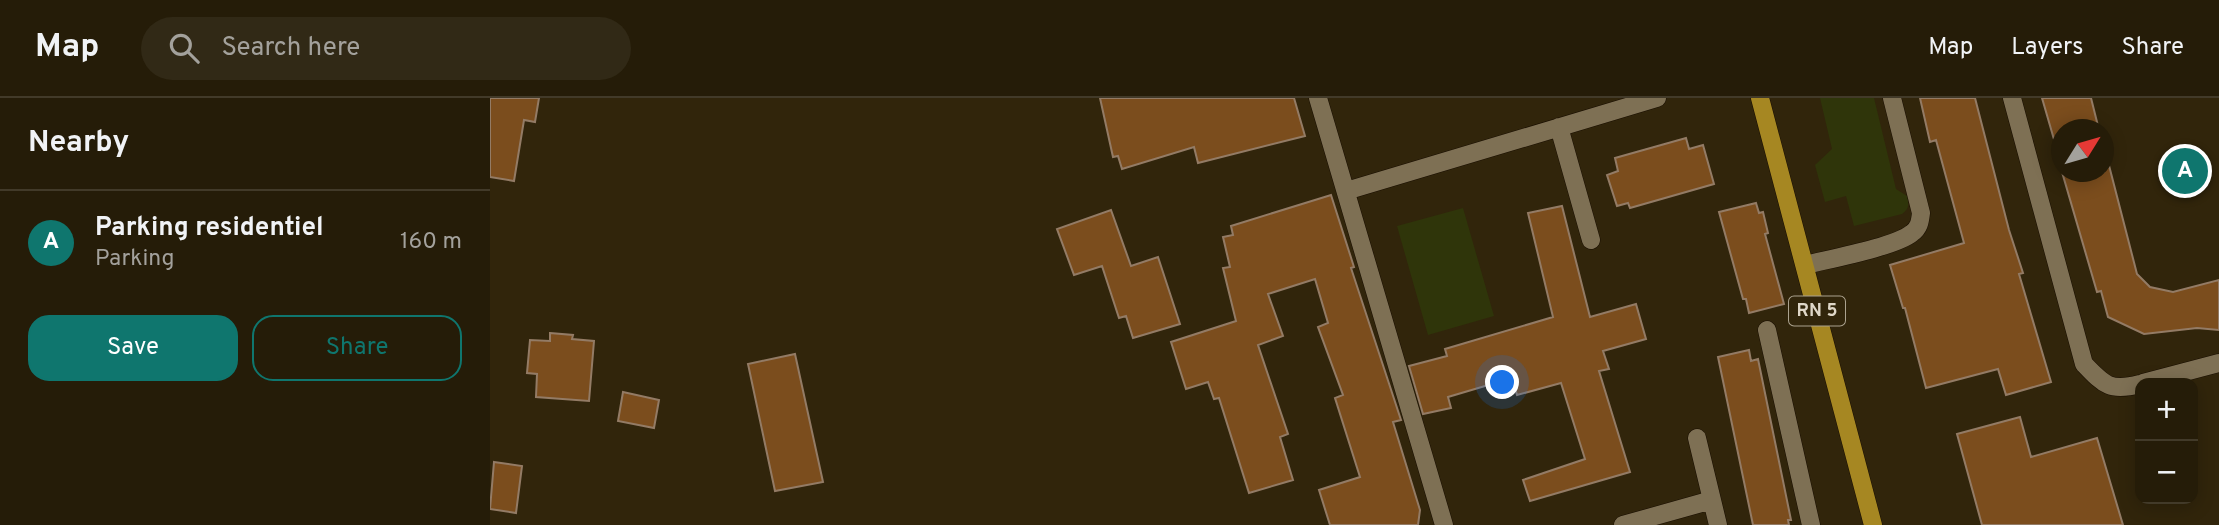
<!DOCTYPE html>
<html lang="en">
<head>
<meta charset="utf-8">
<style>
	:root { --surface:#251c08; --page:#312916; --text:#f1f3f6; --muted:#a3a19c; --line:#423a29; --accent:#0f766e }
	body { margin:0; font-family:Overpass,sans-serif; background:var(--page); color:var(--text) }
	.controls { position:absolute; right:21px; bottom:21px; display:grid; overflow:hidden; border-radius:14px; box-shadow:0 4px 18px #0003 }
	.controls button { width:63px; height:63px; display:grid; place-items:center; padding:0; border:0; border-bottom:2px solid var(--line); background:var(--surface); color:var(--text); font:35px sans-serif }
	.compass { position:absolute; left:1561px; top:21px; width:63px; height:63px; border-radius:50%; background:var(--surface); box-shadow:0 4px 18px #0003; rotate:53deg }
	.you { position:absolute; left:1013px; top:285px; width:24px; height:24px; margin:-18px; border:5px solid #fff; border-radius:50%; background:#1a73e8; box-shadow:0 0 0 10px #1a73e833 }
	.badge { display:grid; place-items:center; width:46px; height:46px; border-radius:50%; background:var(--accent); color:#fff; font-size:23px; font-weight:700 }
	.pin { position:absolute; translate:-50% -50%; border:4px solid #fff; box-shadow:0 2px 7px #0006 }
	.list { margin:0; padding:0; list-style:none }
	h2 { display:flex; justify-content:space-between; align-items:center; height:91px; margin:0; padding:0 28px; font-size:30px }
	h2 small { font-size:23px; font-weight:400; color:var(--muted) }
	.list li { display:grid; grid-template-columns:46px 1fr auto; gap:21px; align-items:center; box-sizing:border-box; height:105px; padding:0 28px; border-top:2px solid var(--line) }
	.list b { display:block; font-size:26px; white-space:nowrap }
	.list p { margin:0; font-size:23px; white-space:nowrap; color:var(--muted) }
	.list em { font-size:23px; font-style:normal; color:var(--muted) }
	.actions { display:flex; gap:14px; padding:21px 28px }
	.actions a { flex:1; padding:16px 0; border:2px solid var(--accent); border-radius:21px; text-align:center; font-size:24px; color:var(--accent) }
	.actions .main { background:var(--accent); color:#fff }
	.icon { flex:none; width:38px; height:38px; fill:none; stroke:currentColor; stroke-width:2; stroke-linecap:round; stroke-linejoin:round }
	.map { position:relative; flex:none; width:1729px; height:427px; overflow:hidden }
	header { display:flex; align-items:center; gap:42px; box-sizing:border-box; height:98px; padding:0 35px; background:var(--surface); border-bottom:2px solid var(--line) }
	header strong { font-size:33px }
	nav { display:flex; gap:38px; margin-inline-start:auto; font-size:24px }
	.search { width:490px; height:63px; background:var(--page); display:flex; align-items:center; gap:18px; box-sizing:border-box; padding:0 24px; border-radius:38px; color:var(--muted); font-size:26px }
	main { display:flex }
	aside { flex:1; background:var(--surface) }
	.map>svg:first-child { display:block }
	.green { fill:#2f350a }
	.building { fill:#7b4d1d; stroke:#937b65; stroke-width:2 }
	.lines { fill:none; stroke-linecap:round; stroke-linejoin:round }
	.minor-casing { stroke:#190e00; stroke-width:19 }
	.major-casing { stroke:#190e00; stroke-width:19 }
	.minor { stroke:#7e7054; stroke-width:18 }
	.major { stroke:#a68722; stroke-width:18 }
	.labels { text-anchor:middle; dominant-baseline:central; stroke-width:5; stroke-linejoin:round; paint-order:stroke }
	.shield { fill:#31250b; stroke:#aba28f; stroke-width:2 }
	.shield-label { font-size:18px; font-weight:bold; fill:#dfd7c8 }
</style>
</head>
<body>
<header>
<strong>Map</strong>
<div class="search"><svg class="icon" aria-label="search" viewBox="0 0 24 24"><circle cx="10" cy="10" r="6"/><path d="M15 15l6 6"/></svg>Search here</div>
<nav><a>Map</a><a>Layers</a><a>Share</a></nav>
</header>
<main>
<aside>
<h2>Nearby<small></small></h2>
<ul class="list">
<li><span class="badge">A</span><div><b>Parking residentiel</b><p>Parking</p></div><em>160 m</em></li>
</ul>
<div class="actions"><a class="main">Save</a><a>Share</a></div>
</aside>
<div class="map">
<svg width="1729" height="427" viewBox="0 0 1729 427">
	<rect width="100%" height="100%" fill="#31250b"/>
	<!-- green -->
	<path class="green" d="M1330 0H1384L1406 91 1417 98C1419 107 1419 111 1412 116L1364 128 1356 98 1335 104 1325 67 1342 51Z
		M973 110 1004 218 938 237 907 128Z"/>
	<!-- building -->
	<path class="building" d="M0 0H49L45 24 34 22 24 83 0 79Z
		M610 0H804L815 38 708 65 704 49 632 71 628 58 623 59Z
		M1430 0H1485L1519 132 1533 175 1529 176 1561 284 1516 297 1508 271 1436 290 1415 210H1413L1400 167 1474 145 1446 42 1440 44Z
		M1552 0H1601L1609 32H1572V69Z
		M1196 40 1199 51 1213 47 1224 86 1140 110 1138 105 1127 108 1117 77 1128 73 1125 60Z
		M1614 48 1647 176 1660 189 1683 194 1729 182V232L1707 230 1654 236 1618 219 1611 193 1607 194 1572 74H1614Z
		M841 97 864 169 861 170 911 322 903 324 930 412 928 427H840L829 392 870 379 845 300 853 297 828 229 838 225 825 181 778 196 793 238 768 247 798 336 790 339 803 382 759 395 729 300 724 301 718 284 696 291 681 244 746 223 733 170 740 169 733 139 743 137 741 128Z
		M1266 105 1269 115 1273 114 1278 135 1275 136 1294 206 1259 215 1256 201H1253L1229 114Z
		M1072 108 1100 219 1146 206 1156 241 1113 253 1119 271 1109 273 1140 374 1040 403 1033 382 1095 361 1071 285 1027 297 1022 280 958 299 961 310 933 316 919 268 957 258 955 251 1063 219 1038 115Z
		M621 112 641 168 668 159 690 226 643 240 636 218 629 220 612 168 584 177 567 131Z
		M60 235 83 237 82 241 104 243 99 303 46 299 47 276 37 275 40 242 60 243Z
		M1259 252 1261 263 1268 261 1301 422H1298L1299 427H1263L1228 259Z
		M305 256 333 384 285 393 258 266Z
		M133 294 169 302 164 330 128 323Z
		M1530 319 1541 359 1607 340 1633 427H1492L1467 336Z
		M4 364 32 368 26 415 0 411Z"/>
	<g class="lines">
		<defs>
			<path id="minor" d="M828 0 954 427
				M1522 0 1594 266C1614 287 1620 294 1650 286
				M1069 29 1101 142
				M856 93 1167 0
				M1315 167C1339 161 1405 149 1422 135 1429 130 1430 124 1431 115L1402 0
				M1277 232 1321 427
				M1653 285 1729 265
				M1207 340 1228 427
				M1133 427 1222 402"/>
			<path id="major" d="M1270 0 1383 427"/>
		</defs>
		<!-- minor casing -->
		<use href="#minor" class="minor-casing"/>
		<!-- major casing -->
		<use href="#major" class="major-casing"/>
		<!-- minor -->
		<use href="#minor" class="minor"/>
		<!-- major -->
		<use href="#major" class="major"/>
	</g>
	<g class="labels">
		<!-- shield labels -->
		<rect class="shield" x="1299" y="198.5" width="56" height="29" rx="5"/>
		<g class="shield-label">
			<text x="1327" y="213">RN 5</text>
		</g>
	</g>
</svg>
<div class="controls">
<button>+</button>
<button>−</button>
</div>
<svg class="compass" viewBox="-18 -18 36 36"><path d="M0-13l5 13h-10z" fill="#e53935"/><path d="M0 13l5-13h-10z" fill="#a3a19c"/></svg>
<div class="you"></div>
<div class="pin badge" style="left:1695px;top:73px">A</div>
</div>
</main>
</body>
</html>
